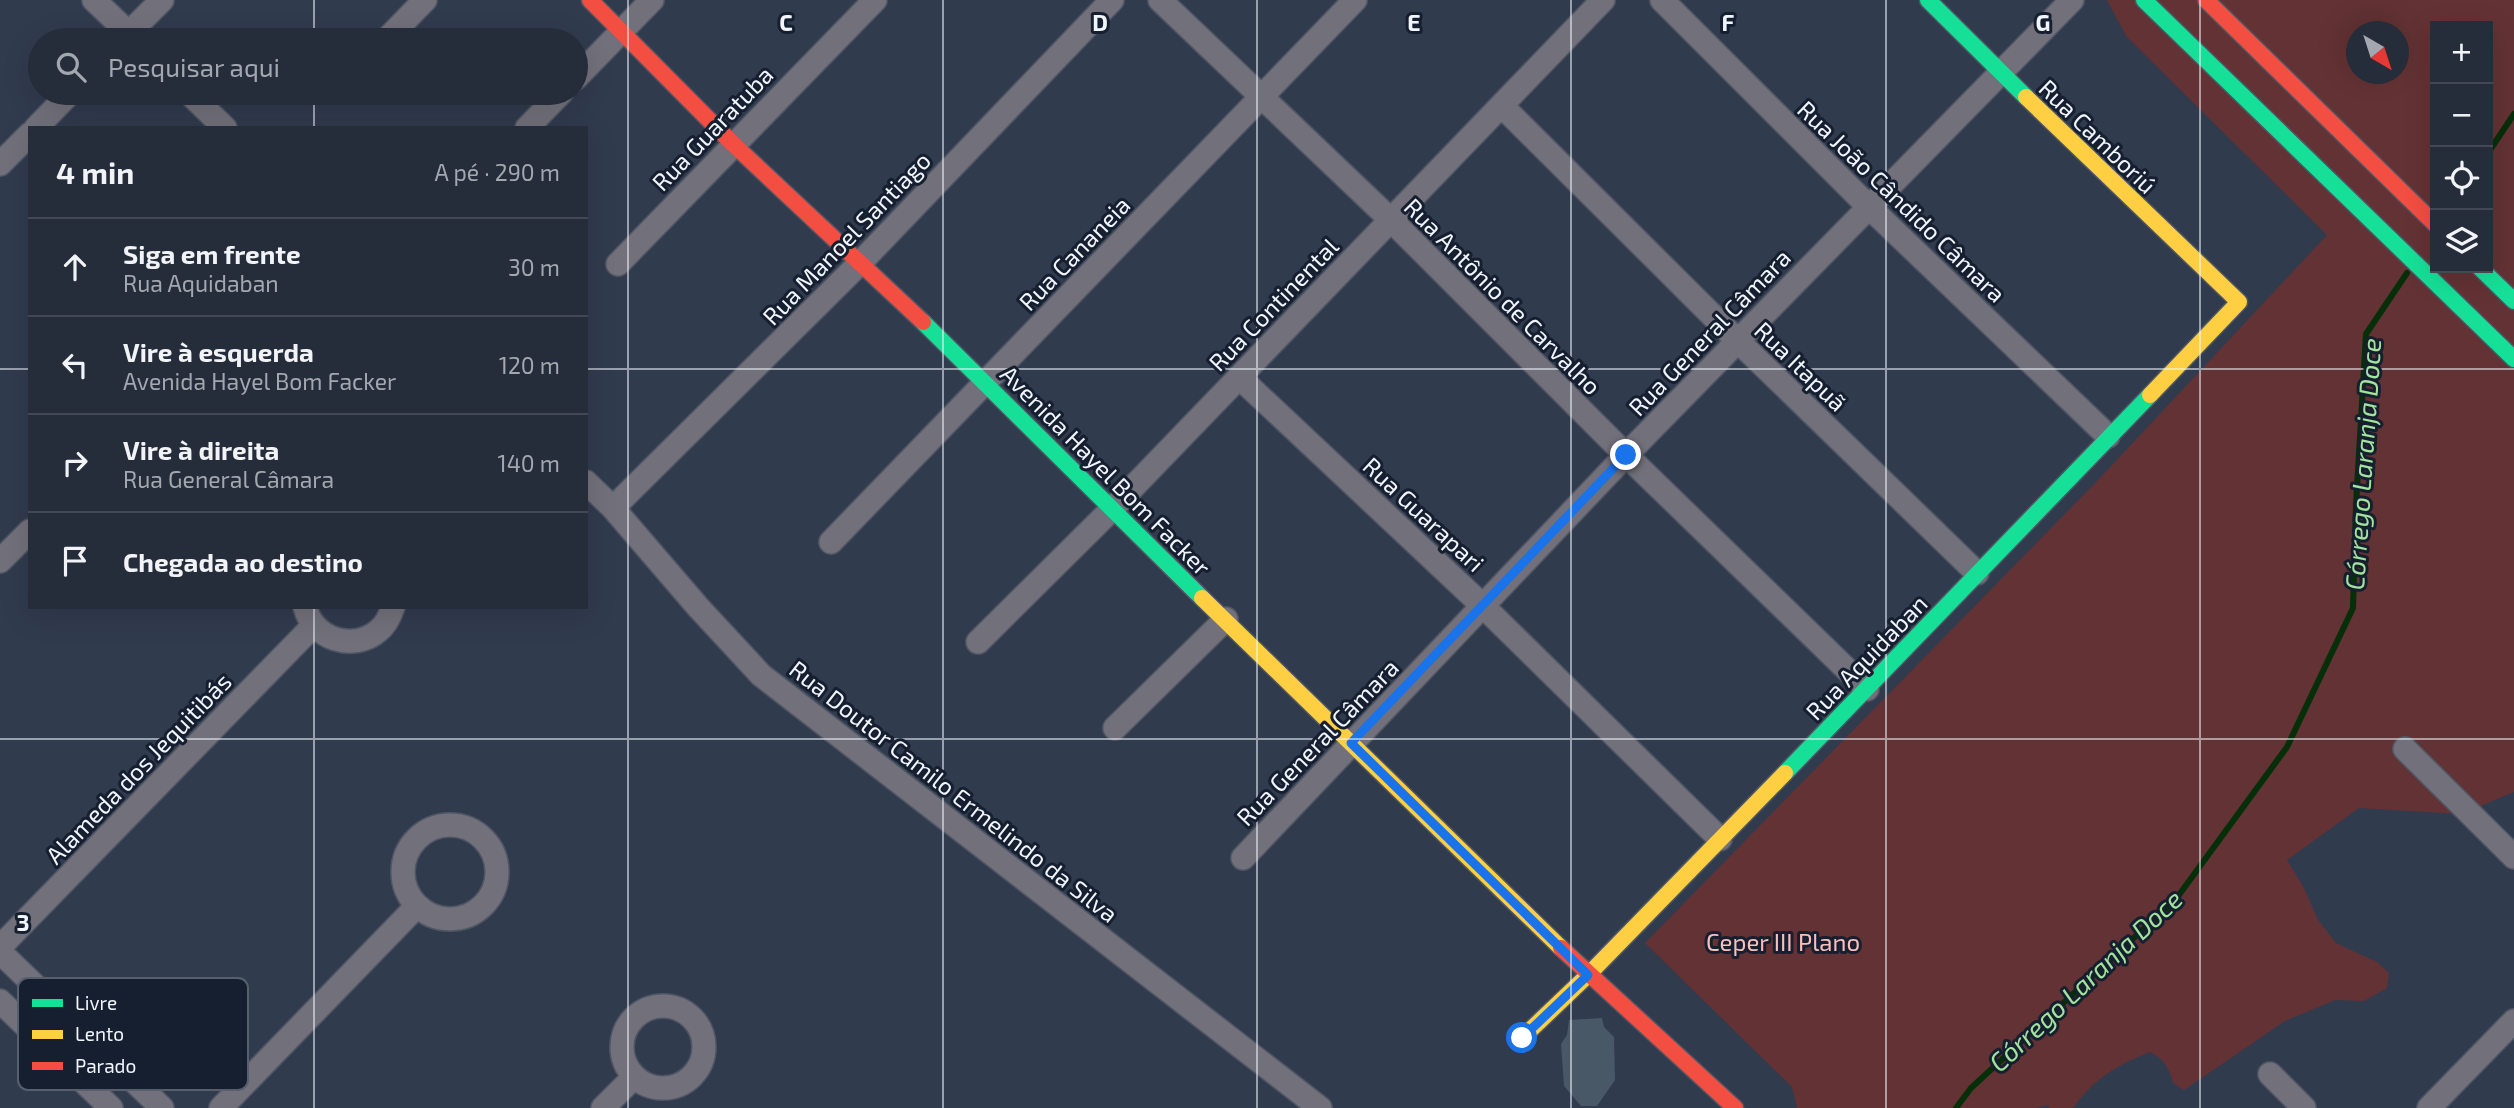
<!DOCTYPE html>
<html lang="pt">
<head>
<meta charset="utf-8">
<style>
	:root { --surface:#252c3a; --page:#2d3442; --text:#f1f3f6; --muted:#a3a7af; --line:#424854 }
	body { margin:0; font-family:"Exo 2",sans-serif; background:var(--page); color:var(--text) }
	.controls { position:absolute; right:21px; top:21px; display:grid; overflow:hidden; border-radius:0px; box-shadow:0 7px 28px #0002 }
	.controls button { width:63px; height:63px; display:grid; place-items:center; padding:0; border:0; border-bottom:2px solid var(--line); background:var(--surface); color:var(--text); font:35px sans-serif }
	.compass { position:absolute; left:2346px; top:21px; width:63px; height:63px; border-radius:50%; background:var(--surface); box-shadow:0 7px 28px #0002; rotate:141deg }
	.stop { position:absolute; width:21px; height:21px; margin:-16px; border:5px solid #1a73e8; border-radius:50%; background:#fff }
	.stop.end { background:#1a73e8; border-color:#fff; box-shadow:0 2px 7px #0008 }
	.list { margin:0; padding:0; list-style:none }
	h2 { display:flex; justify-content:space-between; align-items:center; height:91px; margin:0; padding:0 28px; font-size:30px }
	h2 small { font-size:23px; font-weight:400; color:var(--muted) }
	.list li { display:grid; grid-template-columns:46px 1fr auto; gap:21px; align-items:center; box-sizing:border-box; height:98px; padding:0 28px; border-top:2px solid var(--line) }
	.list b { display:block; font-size:26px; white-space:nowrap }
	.list p { margin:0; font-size:23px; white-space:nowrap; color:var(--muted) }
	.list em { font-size:23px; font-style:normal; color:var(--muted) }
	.icon { flex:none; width:38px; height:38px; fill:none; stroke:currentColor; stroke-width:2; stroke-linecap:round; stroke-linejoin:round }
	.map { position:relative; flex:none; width:2514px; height:1108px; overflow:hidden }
	.search { position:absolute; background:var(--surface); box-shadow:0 7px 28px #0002; left:28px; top:28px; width:560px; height:77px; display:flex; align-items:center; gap:18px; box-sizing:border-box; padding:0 24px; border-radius:38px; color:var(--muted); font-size:26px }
	.panel { position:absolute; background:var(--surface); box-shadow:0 7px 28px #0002; left:28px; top:126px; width:560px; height:483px; border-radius:0px }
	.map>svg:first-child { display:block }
	.green { fill:#633234; fill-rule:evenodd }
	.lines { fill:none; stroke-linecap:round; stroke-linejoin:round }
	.stream { stroke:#052f08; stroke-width:6 }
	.building { fill:#495867 }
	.street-casing { stroke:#4e5664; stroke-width:26 }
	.fast-casing { stroke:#4e5664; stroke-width:19 }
	.slow-casing { stroke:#4e5664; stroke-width:19 }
	.jam-casing { stroke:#4e5664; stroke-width:19 }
	.street { stroke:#72707a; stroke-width:23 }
	.fast { stroke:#16e098; stroke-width:16 }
	.slow { stroke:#ffcf43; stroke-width:16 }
	.jam { stroke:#f24e42; stroke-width:16 }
	.route { stroke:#1a73e8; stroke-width:9 }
	.grid { fill:none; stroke:#f0f5fe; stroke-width:2; stroke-opacity:0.55 }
	.labels { text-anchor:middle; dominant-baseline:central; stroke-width:6; stroke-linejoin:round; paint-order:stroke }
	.street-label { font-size:24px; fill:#f0f5fe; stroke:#161f2f }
	.park-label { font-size:24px; fill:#fabebb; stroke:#161f2f }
	.water-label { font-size:26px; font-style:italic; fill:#a3e49d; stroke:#161f2f }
	.key { fill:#161f2f; stroke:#575f6d; stroke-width:2 }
	.key-label { font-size:19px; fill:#f0f5fe }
	.grid-label { font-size:23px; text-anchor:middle; font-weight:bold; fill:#f0f5fe; stroke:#161f2f; stroke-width:6; stroke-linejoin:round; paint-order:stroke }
</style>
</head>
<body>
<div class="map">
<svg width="2514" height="1108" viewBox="0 0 2514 1108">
	<rect width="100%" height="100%" fill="#313b4e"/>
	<!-- green -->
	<path class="green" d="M2107 0H2514V792L2461 814 2359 808 2287 860 2304 888 2318 920 2336 943 2377 962 2389 973 2387 988 2364 1001 2335 1000 2285 1021 2184 1090 2173 1083C2169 1068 2165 1060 2150 1052 2117 1065 2095 1078 2073 1108H2050L2047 1105 2036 1108H1797L1792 1087 1645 943 2099 479 2327 235 2126 36ZM2435 26H2488V268H2435ZM2356 32H2398V74H2356Z"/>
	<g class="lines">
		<!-- stream -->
		<path class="stream" d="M2488 153 2514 114
			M1956 1108 1971 1088 2176 899 2287 747 2353 608 2356 505 2366 334 2407 273"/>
	</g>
	<!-- building -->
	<path class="building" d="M1602 1018 1604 1027 1614 1037 1615 1080 1597 1106H1581L1564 1086 1561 1044 1567 1035 1569 1020Z"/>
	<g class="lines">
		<defs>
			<path id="street" d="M94 0 136 40
				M1160 0 1391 220 1626 455 1867 689
				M1662 0 1869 207 2108 436
				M122 40 162 0
				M386 40 425 0
				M576 78 652 0
				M189 93 225 128
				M1502 106 1737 340 1977 573
				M36 128 70 93
				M527 128 561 93
				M0 164 30 134
				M618 264 875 0
				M1239 377 1483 606 1720 839
				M586 482 613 508 698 607 761 675 1320 1108
				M613 508 861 262 1112 0
				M831 542 1355 0
				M0 561 30 531
				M305 607C313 639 353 652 378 631 386 625 390 616 393 607
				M978 642 1111 510 1603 0
				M1115 728 1226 619
				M2405 749 2514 857
				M403 872a47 47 0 1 1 94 0a47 47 0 1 1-94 0Z
				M1243 858 1626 455 2072 0
				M0 947 314 625
				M0 952 162 1108
				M0 1001 111 1108
				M622 1047a41 41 0 1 1 82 0a41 41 0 1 1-82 0Z
				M2270 1074 2304 1108
				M221 1108 417 906
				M603 1108 634 1077
				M2429 1108 2514 1021"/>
			<path id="fast" d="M1928 0 2026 97
				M2144 0 2514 359
				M2480 268 2514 301
				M923 322 1202 598
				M1785 773 2150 395"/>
			<path id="slow" d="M2026 97 2239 302 2150 395
				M1202 598 1561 948
				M1522 1038 1588 975 1785 773"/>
			<path id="jam" d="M590 0 733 144 923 322
				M2206 0 2435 224
				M1561 948 1735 1108"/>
		</defs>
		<!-- street casing -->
		<use href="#street" class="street-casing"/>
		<!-- fast casing -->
		<use href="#fast" class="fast-casing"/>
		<!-- slow casing -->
		<use href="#slow" class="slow-casing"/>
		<!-- jam casing -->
		<use href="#jam" class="jam-casing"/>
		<!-- street -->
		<use href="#street" class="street"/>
		<!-- fast -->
		<use href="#fast" class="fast"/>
		<!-- slow -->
		<use href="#slow" class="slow"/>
		<!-- jam -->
		<use href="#jam" class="jam"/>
	</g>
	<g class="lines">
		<!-- route -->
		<path class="route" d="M1522 1038 1588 975 1351 743 1626 455"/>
	</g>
	<!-- grid -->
	<path class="grid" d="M314 0V40M628 0V1108M943 0V1108M1257 0V1108M1571 0V1108M1886 0V1108M2200 0V1108M314 93V128M0 369H30M586 369H2514M314 607V1108M0 739H2514"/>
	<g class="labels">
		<!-- street labels -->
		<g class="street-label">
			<text transform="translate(712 128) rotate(-46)">Rua Guaratuba</text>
			<text transform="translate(2098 136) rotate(44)">Rua Camboriú</text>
			<text transform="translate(1902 201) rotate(44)">Rua João Cândido Câmara</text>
			<text transform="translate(846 238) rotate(-46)">Rua Manoel Santiago</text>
			<text transform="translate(1074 253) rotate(-46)">Rua Cananeia</text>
			<text transform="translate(1503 296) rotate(45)">Rua Antônio de Carvalho</text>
			<text transform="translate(1273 304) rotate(-46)">Rua Continental</text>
			<text transform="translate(1709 332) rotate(-46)">Rua General Câmara</text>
			<text transform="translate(1801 366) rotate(44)">Rua Itapuã</text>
			<text transform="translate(1106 470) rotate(45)">Avenida Hayel Bom Facker</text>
			<text transform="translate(1424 514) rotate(43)">Rua Guarapari</text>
			<text transform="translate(1866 657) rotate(-46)">Rua Aquidaban</text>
			<text transform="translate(1317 742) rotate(-46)">Rua General Câmara</text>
			<text transform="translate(138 768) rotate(-46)">Alameda dos Jequitibás</text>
			<text transform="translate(954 791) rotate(38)">Rua Doutor Camilo Ermelindo da Silva</text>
		</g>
		<!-- park labels -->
		<g class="park-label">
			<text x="1783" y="941">Ceper III Plano</text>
		</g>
		<!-- water labels -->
		<g class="water-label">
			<text transform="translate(2362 464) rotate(-86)">Córrego Laranja Doce</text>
			<text transform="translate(2085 980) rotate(-43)">Córrego Laranja Doce</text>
		</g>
	</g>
	<!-- legend -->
	<rect x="18" y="978" width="230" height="112" rx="10" class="key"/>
	<rect x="32" y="999" width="31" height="8" fill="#16e098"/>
	<rect x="32" y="1030" width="31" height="9" fill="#ffcf43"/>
	<rect x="32" y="1062" width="31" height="8" fill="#f24e42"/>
	<g class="key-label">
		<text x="75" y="1010">Livre</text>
		<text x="75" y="1041">Lento</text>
		<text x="75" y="1073">Parado</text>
	</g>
	<g class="grid-label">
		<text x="786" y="31">C</text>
		<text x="1100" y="31">D</text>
		<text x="1414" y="31">E</text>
		<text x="1728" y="31">F</text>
		<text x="2043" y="31">G</text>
		<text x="23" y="931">3</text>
	</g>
</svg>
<div class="controls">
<button>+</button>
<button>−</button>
<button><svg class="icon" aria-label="locate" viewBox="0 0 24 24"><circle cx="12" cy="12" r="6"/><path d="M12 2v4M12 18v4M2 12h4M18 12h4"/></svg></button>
<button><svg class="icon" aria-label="layers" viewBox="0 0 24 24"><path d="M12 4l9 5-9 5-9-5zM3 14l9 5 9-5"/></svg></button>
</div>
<svg class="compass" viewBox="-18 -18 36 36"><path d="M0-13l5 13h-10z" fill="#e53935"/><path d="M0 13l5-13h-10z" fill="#a3a7af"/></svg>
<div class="stop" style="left:1522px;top:1038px"></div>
<div class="stop end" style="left:1626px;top:455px"></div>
<div class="search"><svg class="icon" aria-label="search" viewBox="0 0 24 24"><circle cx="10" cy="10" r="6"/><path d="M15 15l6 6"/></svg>Pesquisar aqui</div>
<section class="panel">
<h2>4 min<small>A pé · 290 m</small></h2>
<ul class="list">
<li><svg class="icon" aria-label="ahead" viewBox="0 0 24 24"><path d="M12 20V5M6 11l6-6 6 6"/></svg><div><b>Siga em frente</b><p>Rua Aquidaban</p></div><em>30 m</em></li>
<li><svg class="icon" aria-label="left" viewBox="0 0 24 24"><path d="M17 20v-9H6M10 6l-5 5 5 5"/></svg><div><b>Vire à esquerda</b><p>Avenida Hayel Bom Facker</p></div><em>120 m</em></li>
<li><svg class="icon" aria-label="right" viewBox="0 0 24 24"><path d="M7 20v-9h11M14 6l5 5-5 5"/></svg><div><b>Vire à direita</b><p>Rua General Câmara</p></div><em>140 m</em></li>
<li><svg class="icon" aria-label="arrive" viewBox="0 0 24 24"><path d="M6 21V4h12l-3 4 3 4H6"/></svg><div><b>Chegada ao destino</b></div></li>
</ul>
</section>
</div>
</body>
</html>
